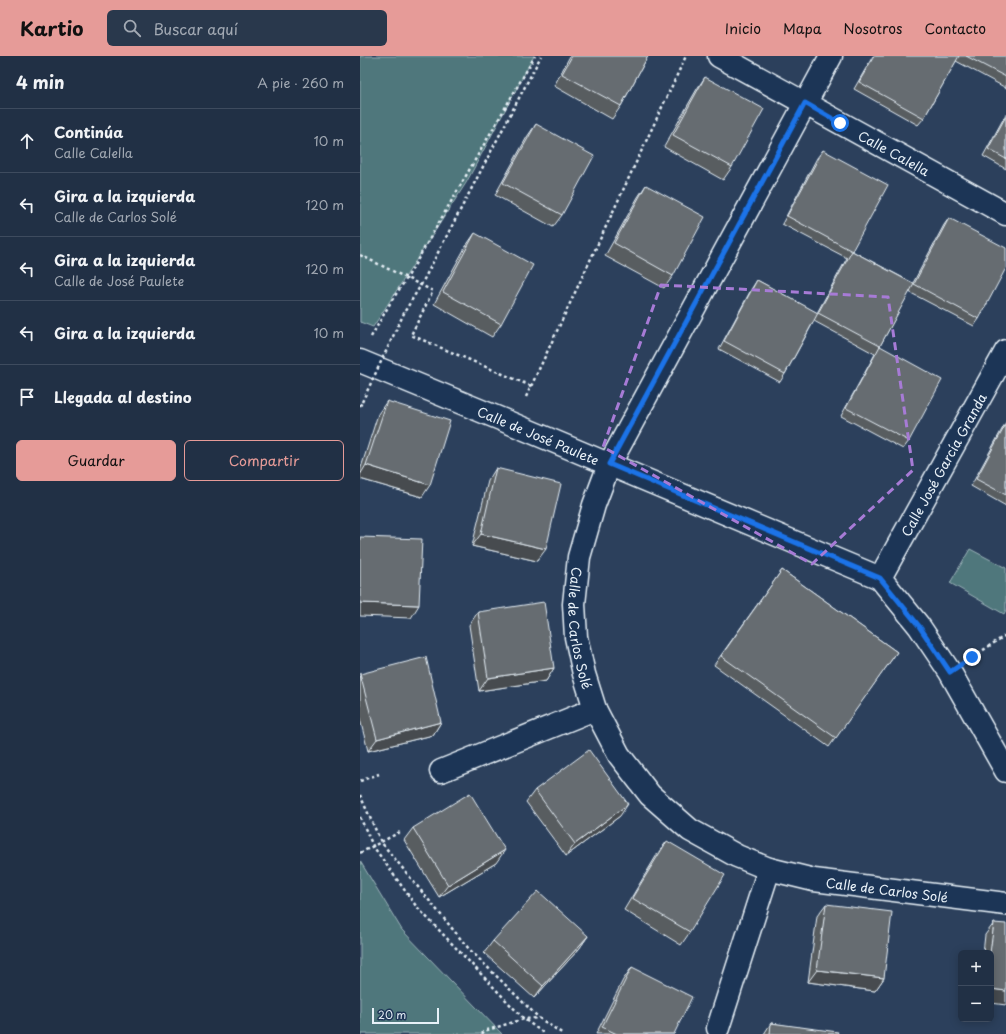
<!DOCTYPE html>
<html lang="es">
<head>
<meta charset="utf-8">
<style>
	:root { --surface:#213045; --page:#29384c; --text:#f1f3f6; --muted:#a2a9b3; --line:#3e4b5e; --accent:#e69b98 }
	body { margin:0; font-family:"Playpen Sans",sans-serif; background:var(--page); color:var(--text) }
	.controls { position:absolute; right:12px; bottom:12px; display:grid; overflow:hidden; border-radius:6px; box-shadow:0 2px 10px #0003 }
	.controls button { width:36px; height:36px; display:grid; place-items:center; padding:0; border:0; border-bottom:1px solid var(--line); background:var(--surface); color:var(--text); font:20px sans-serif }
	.scale { position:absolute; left:12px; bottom:10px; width:67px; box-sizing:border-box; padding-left:4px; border:2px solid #e8f1f8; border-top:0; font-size:11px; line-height:14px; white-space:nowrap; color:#e8f1f8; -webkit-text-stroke:3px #1d3557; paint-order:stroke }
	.stop { position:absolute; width:12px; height:12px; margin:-9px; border:3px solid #1a73e8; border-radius:50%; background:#fff }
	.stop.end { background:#1a73e8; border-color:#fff; box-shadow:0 1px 4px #0008 }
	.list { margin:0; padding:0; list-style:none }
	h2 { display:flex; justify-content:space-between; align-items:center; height:52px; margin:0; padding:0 16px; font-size:17px }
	h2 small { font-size:13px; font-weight:400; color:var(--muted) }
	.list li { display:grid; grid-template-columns:26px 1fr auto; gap:12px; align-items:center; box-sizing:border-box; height:64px; padding:0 16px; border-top:1px solid var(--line) }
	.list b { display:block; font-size:15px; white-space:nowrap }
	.list p { margin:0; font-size:13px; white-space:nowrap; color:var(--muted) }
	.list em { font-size:13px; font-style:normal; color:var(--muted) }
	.actions { display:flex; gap:8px; padding:12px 16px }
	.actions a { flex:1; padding:9px 0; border:1px solid var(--accent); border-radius:6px; text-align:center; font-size:14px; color:var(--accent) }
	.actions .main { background:var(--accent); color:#111 }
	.icon { flex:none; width:22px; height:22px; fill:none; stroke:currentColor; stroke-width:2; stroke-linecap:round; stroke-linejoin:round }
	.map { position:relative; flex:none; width:646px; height:978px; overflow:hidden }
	header { display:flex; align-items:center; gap:24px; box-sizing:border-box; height:56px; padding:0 20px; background:var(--accent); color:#111 }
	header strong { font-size:19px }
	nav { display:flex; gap:22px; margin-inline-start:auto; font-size:14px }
	.search { width:280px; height:36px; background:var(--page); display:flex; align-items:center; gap:10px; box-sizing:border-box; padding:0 14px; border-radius:6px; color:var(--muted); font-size:15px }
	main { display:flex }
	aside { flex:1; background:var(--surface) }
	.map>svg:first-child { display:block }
	.green { fill:#4f777b; stroke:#9cb4ba }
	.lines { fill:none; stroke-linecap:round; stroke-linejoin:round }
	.minor-casing { stroke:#e8f1f8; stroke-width:25 }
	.path { stroke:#e8f1f8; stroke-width:2.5; stroke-dasharray:3 3; stroke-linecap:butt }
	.minor { stroke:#1d3557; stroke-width:22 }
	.path-bridge { stroke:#e8f1f8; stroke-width:2.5; stroke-dasharray:3 3; stroke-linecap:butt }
	.wall { fill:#585d61; stroke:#e8f1f8 }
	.shaded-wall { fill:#474c4f; stroke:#e8f1f8 }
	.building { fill:#666c71; stroke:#e8f1f8 }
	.route { stroke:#1a73e8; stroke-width:5 }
	.marked { fill:none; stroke:#a77bd6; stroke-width:3; stroke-dasharray:8 5; stroke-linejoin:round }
	.labels { text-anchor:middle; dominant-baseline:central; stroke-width:3; stroke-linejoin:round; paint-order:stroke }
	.street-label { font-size:13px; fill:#e8f1f8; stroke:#1d3557 }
</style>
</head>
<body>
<header>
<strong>Kartio</strong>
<div class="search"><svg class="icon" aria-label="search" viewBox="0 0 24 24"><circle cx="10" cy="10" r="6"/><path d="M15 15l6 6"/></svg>Buscar aquí</div>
<nav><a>Inicio</a><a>Mapa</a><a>Nosotros</a><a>Contacto</a></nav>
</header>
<main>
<aside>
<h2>4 min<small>A pie · 260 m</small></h2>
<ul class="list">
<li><svg class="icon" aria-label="ahead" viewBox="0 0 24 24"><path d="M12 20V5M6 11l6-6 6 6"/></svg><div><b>Continúa</b><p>Calle Calella</p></div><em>10 m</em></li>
<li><svg class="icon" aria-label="left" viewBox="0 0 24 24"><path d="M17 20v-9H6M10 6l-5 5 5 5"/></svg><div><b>Gira a la izquierda</b><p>Calle de Carlos Solé</p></div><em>120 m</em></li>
<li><svg class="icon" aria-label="left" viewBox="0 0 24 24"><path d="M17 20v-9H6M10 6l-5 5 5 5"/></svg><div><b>Gira a la izquierda</b><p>Calle de José Paulete</p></div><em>120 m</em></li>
<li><svg class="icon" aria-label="left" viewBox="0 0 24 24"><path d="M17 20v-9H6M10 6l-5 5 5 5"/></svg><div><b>Gira a la izquierda</b></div><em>10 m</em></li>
<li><svg class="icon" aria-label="arrive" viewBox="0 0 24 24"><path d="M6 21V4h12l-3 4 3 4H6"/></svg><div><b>Llegada al destino</b></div></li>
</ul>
<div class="actions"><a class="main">Guardar</a><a>Compartir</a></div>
</aside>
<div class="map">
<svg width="646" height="978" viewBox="0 0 646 978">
	<rect width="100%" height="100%" fill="#2c405c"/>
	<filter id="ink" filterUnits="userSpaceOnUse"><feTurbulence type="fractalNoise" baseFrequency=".025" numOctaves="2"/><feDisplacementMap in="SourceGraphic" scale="8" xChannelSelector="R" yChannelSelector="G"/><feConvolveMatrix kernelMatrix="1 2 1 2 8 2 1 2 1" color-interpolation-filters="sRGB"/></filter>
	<g filter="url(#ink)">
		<!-- green -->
		<path class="green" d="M0 0H174L106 127 13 271 0 266Z
			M610 493 646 512V554L644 558 590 527Z
			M0 805 42 874 142 978H0Z"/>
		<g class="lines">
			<defs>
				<g id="minor">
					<path id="s1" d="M359 0 646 158"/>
					<path id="s2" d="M471 0 249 409 234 449 219 501 214 548 216 581 224 618 235 653 259 699 290 739 330 774 377 800 409 813 454 824 646 848"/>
					<path id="s3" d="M0 305 143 364 520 522 559 570 590 616 646 715"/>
					<path id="s4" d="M520 522 646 295"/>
					<path d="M81 715 235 653"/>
					<path d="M358 972 409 813"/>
				</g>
			</defs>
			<!-- minor casing -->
			<use href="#minor" class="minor-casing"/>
			<!-- path -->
			<path class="path" d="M0 199 73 235 51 279 171 330
				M45 255 61 229 181 0
				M11 281 32 244 47 222 175 0
				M166 341 326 0
				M0 350 2 346
				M608 604 646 579
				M0 725 19 718
				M0 739 21 786 109 893 179 962 203 978
				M0 761 13 790 56 850 164 963 185 978
				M0 797 40 776
				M122 978 124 975 164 963 179 962"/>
			<!-- minor -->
			<use href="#minor" class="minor"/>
			<!-- path-bridge -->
			<path class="path-bridge" d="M2 346 45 255"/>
		</g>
		<!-- wall -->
		<path class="wall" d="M210 0H288L261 50 252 63 194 30Z
			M513 0H646V32L596 5 564 62 558 69 494 33Z
			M345 21 372 111 363 124 304 91 337 33Z
			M646 58V113L623 100Z
			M176 68 202 159 193 171 135 139 167 81Z
			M463 94 492 195 553 227 584 169 589 162 619 263 614 270 549 236 520 290 549 385 543 393 481 360 515 298 454 265 425 318 420 326 359 293 392 232 397 224 457 257 487 202 422 168 457 102Z
			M286 129 313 220 304 232 245 200 278 141Z
			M115 177 141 268 132 281 74 248 106 190Z
			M27 345 62 441 0 423V415L18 358Z
			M646 366V450L611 430Z
			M136 412 177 505 112 490 128 425Z
			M422 514 537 596 469 691 354 609Z
			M118 556 194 612 186 625 119 635 109 569Z
			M0 618 81 666 73 679 8 695 0 663Z
			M175 734 260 760 206 800 166 746Z
			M53 772 136 807 79 841 44 784Z
			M307 785 330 876 321 889 264 854 298 797Z
			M466 848 524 922 515 935 448 926 457 860Z
			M634 867 631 897H623L625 879Z
			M228 880 219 893 174 942 124 897 133 885Z
			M272 911 314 978H236L263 924Z
			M411 967 477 978H404Z"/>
		<!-- shaded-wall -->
		<path class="shaded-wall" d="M6 409 70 429 62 441 0 423V419Z
			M121 478 186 493 177 505 112 490Z
			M0 547 59 549 51 562 0 560Z
			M194 612 186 625 119 635 128 622Z
			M81 666 73 679 8 695 17 683Z
			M268 748 260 760 206 800 215 788Z
			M145 794 136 807 79 841 88 829Z
			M228 880 219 893 174 942 183 930Z
			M457 914 524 922 515 935 448 926Z
			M631 933 646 935V949L631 947Z"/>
		<!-- building -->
		<path class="building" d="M212 0H288L261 50 202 18Z
			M514 0H599L564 62 499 26Z
			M606 0H646V21Z
			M345 21 404 53 372 111 313 79Z
			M646 60V103L628 93Z
			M176 68 234 100 202 159 143 127Z
			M463 94 528 129 492 195 427 160Z
			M286 129 345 161 313 220 254 187Z
			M589 162 646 192V212L619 263 554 228Z
			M115 177 173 209 141 268 83 236Z
			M492 195 554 228 520 290 458 257Z
			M397 224 458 257 425 318 364 285Z
			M520 290 582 324 549 385 486 352Z
			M27 345 90 365 70 429 6 409Z
			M646 368V439L616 423Z
			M136 412 201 428 186 493 121 478Z
			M0 481 62 483 59 549 0 547Z
			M422 514 537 596 476 682 361 600Z
			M184 546 194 612 128 622 118 556Z
			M66 601 81 666 17 683 0 618Z
			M229 694 268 748 215 788 175 734Z
			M110 737 145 794 88 829 53 772Z
			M307 785 365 819 330 876 272 842Z
			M178 835 228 880 183 930 133 885Z
			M466 848 532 856 524 922 457 914Z
			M634 867 646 868V935L631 933V897H630Z
			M272 911 332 941 314 978H257L242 971Z
			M411 967 478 976 477 978H410Z"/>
	</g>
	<g class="lines" filter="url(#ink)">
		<!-- route -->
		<path class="route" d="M480 67 445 47 249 408 520 522 559 570 590 616 612 601"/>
	</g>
	<!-- marked area -->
	<path class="marked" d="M301 229 528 241 553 414 452 508 243 391Z"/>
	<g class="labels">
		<!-- street labels -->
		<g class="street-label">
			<text stroke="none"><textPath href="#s1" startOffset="200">Calle Calella</textPath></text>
			<text stroke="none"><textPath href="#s3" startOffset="193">Calle de José Paulete</textPath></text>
			<text stroke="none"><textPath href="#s4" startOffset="130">Calle José García Granda</textPath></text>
			<text stroke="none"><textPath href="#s2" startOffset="634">Calle de Carlos Solé</textPath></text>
			<text stroke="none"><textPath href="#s2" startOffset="1081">Calle de Carlos Solé</textPath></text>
		</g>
	</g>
</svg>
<div class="controls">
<button>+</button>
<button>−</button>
</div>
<div class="scale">20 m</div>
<div class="stop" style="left:480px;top:67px"></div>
<div class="stop end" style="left:612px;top:601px"></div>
</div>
</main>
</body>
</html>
